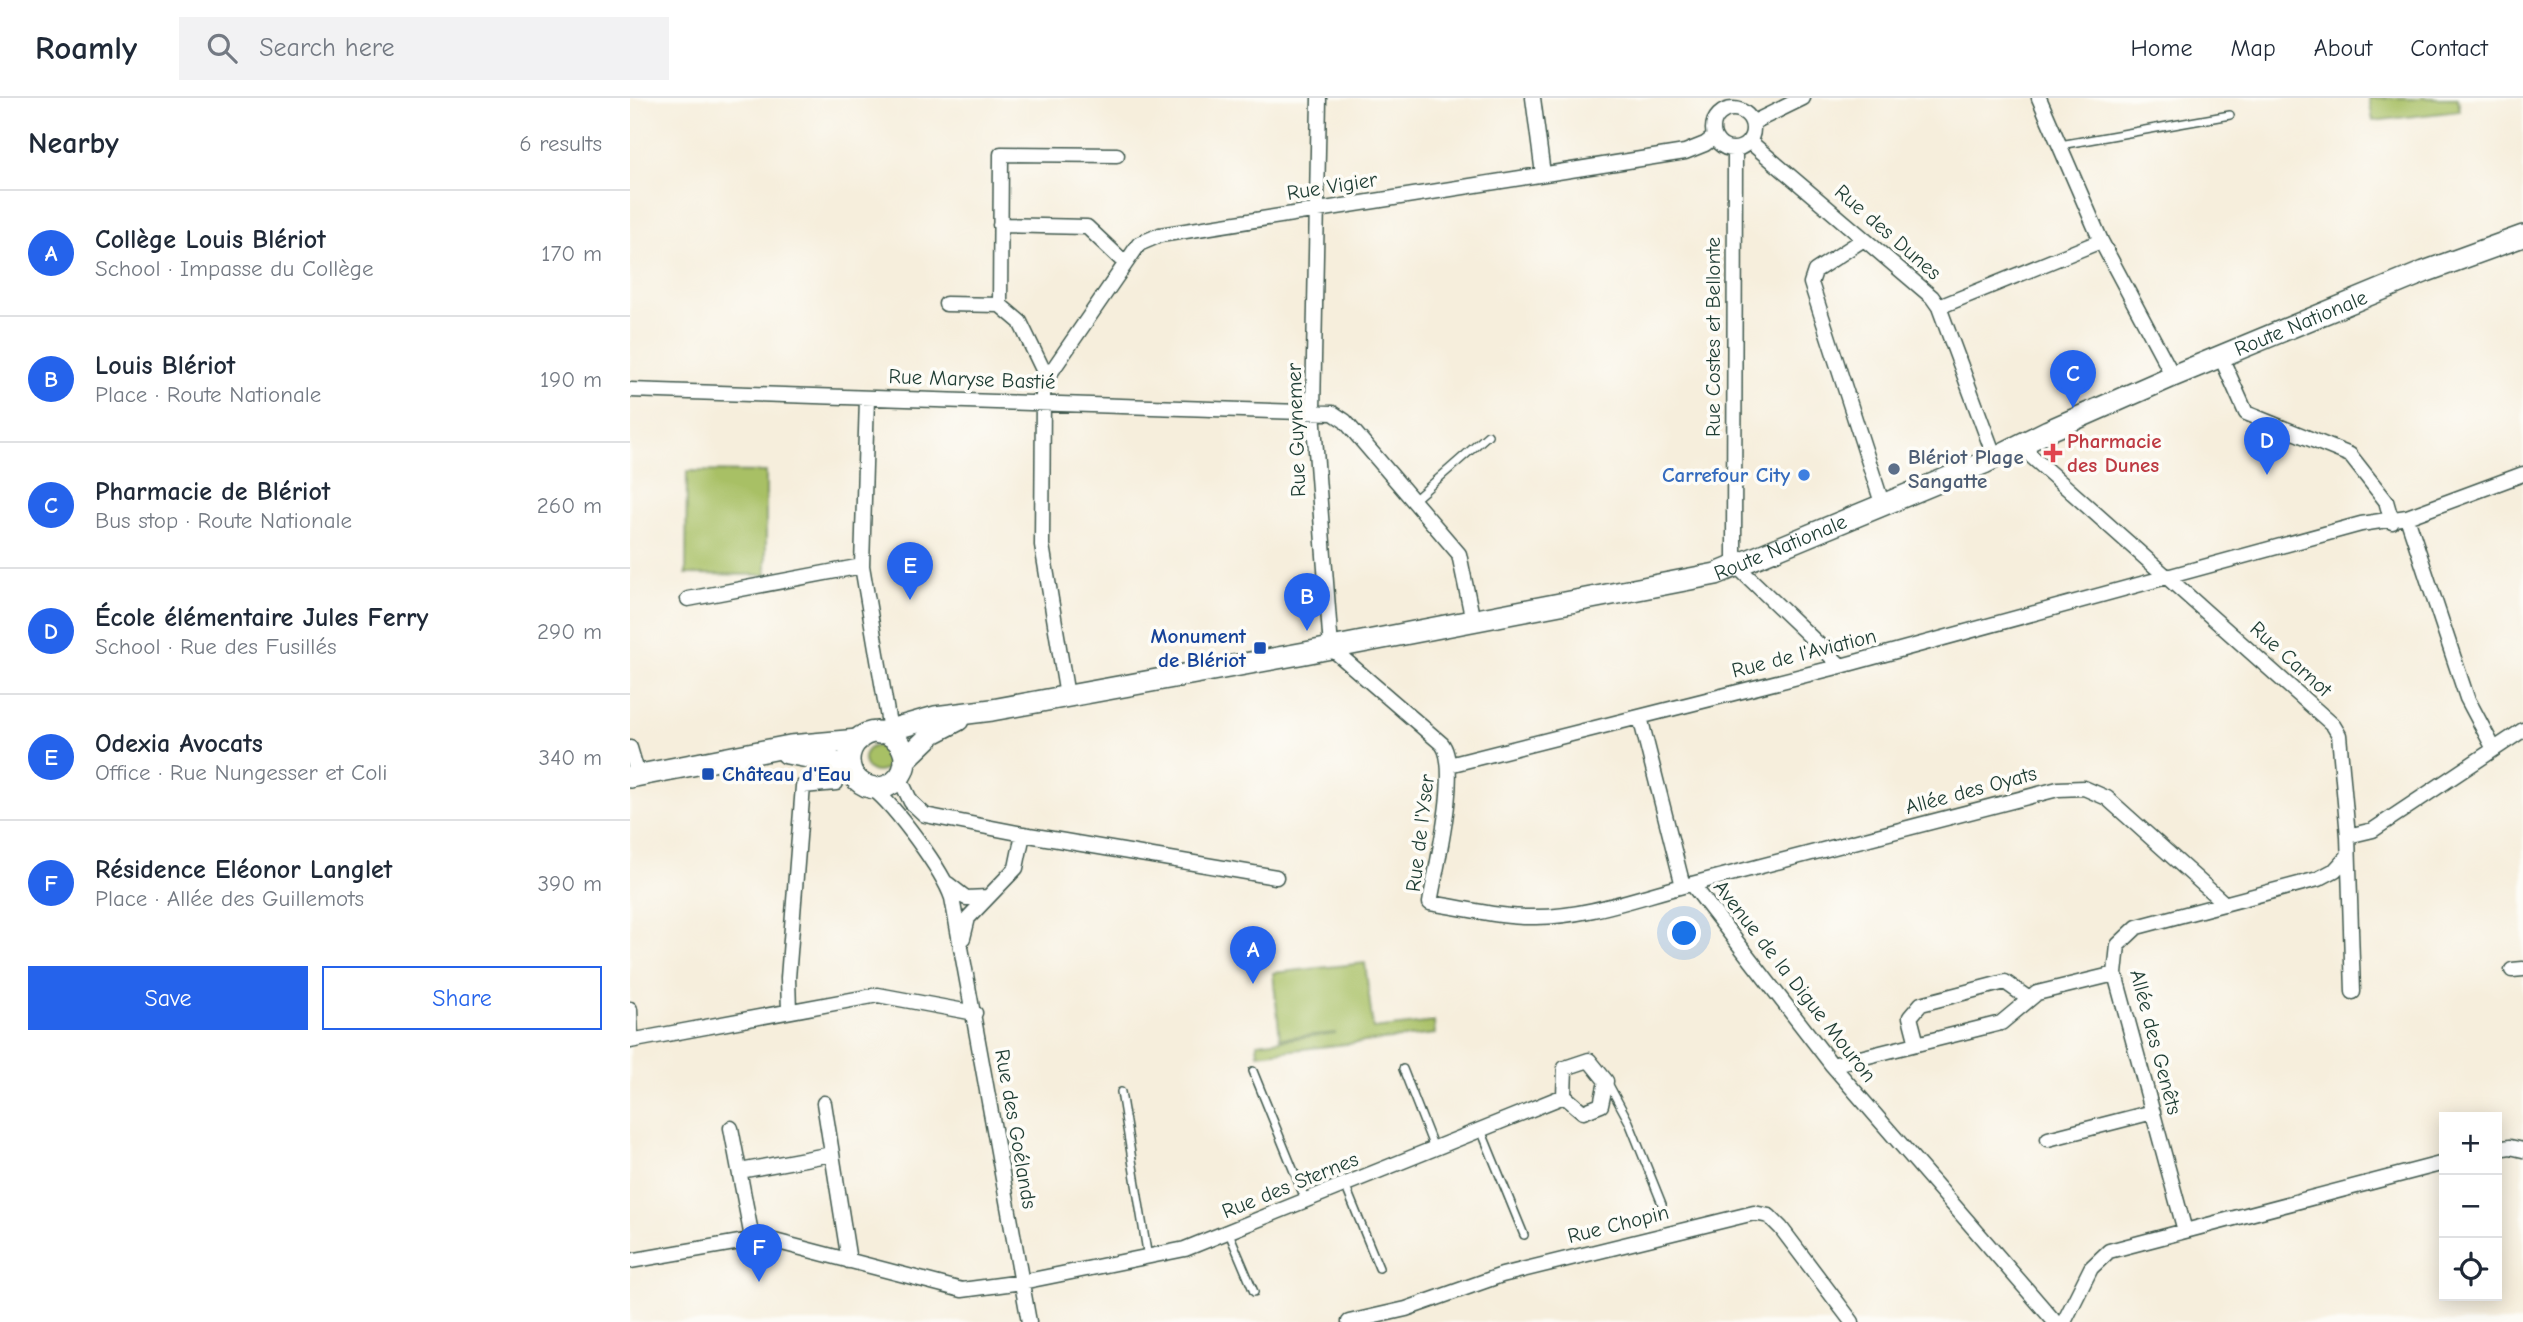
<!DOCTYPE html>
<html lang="en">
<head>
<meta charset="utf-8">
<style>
	:root { --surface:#fff; --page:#f2f2f3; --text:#1f2937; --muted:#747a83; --line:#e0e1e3; --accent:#2563eb }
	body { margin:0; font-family:"Comic Neue",sans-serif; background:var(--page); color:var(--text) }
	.controls { position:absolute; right:21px; bottom:21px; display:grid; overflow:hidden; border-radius:0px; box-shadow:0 4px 18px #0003 }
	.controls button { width:63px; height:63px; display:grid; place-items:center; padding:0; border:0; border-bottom:2px solid var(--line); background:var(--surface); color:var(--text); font:35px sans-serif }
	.you { position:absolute; left:1055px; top:836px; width:24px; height:24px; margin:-18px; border:5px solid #fff; border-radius:50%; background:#1a73e8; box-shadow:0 0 0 10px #1a73e833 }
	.badge { display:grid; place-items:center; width:46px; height:46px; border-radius:50%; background:var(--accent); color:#fff; font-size:23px; font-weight:700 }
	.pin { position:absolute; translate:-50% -58px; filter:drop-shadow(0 2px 4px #0008) }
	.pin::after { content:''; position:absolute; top:37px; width:24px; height:21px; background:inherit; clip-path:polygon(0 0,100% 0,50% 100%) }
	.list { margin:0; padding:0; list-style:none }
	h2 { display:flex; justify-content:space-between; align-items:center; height:91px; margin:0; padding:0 28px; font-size:30px }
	h2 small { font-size:23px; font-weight:400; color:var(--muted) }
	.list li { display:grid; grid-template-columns:46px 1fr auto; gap:21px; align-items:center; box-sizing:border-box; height:126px; padding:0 28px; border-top:2px solid var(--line) }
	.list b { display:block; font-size:26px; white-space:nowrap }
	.list p { margin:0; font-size:23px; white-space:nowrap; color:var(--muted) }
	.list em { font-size:23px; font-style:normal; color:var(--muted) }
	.actions { display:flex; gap:14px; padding:21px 28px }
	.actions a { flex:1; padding:16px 0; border:2px solid var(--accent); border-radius:0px; text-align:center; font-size:24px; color:var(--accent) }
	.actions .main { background:var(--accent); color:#fff }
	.icon { flex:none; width:38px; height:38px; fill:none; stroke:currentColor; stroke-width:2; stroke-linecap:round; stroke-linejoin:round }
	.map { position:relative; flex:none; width:1893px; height:1224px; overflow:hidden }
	header { display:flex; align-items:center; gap:42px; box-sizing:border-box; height:98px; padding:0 35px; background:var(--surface); border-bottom:2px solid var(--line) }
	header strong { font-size:33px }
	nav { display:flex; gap:38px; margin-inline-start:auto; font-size:24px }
	.search { width:490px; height:63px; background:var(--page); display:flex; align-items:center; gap:18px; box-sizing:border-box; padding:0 24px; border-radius:0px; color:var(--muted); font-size:26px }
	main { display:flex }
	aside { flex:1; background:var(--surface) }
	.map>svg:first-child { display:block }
	.green { fill:#a8c065; stroke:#647e4c; stroke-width:2 }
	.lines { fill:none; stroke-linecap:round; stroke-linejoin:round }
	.service-casing { stroke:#3f584d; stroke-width:10 }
	.minor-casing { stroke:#3f584d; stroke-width:17 }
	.primary-casing { stroke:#3f584d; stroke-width:24 }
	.service { stroke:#fff; stroke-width:7 }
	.minor { stroke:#fff; stroke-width:14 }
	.primary { stroke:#fff; stroke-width:21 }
	.health-dot { fill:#e0444e; stroke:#fdfcf7; stroke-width:2.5 }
	.service-dot { fill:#5c6f8a; stroke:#fdfcf7; stroke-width:2.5 }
	.shop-dot { fill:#3f7fe0; stroke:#fdfcf7; stroke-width:2.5 }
	.transit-dot { fill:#1a4fb4; stroke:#fdfcf7; stroke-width:2.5 }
	.labels { text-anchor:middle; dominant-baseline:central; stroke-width:7; stroke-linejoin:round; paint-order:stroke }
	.street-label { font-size:21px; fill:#1f3d34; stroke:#fdfcf7 }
	.health-label { font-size:21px; font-weight:bold; fill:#be3a42; stroke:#fdfcf7; text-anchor:start }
	.service-label { font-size:21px; font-weight:bold; fill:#4e5e75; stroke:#fdfcf7; text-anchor:start }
	.shop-label { font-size:21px; font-weight:bold; fill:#366cbe; stroke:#fdfcf7; text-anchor:end }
	.transit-label { font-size:21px; font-weight:bold; fill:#164399; stroke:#fdfcf7; text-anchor:end }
</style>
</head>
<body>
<header>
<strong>Roamly</strong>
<div class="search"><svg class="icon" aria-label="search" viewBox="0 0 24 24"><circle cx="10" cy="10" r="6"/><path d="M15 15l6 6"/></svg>Search here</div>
<nav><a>Home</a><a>Map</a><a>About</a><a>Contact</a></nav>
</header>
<main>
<aside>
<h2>Nearby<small>6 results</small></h2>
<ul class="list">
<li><span class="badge">A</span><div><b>Collège Louis Blériot</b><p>School · Impasse du Collège</p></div><em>170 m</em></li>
<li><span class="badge">B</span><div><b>Louis Blériot</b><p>Place · Route Nationale</p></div><em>190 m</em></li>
<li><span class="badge">C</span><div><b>Pharmacie de Blériot</b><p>Bus stop · Route Nationale</p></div><em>260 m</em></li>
<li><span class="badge">D</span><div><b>École élémentaire Jules Ferry</b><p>School · Rue des Fusillés</p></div><em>290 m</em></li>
<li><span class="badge">E</span><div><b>Odexia Avocats</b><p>Office · Rue Nungesser et Coli</p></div><em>340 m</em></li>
<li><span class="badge">F</span><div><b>Résidence Eléonor Langlet</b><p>Place · Allée des Guillemots</p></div><em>390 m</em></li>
</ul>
<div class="actions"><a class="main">Save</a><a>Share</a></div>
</aside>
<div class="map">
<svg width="1893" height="1224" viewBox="0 0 1893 1224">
	<rect width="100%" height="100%" fill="#fdfcf7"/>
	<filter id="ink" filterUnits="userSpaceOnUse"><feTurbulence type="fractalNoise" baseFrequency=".0143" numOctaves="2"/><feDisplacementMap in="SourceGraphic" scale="14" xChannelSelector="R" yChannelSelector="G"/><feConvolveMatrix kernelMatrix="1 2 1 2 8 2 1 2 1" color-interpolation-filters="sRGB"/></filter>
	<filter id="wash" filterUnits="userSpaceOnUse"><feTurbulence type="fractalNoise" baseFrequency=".00686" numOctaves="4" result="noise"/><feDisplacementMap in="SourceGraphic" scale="28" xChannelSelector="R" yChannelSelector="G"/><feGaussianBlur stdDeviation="1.57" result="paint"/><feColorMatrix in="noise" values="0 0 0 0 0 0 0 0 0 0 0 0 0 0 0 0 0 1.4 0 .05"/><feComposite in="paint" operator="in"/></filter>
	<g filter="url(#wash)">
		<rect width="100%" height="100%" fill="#f6eedc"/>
		<!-- green -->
		<path class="green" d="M1739 0H1828L1830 13 1743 23Z
			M57 373 136 374V477L56 476Z
			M234 661a13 13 0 1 1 26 0a13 13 0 1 1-26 0Z
			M735 865 743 931 804 924 805 936 628 956 627 945 706 935 650 940 643 875Z"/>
	</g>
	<g filter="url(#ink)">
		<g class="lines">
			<defs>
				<path id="service" d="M1430 47 1600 17
					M784 402 858 337
					M773 971 804 1050
					M623 973 676 1103
					M978 985 999 1024 1032 1106
					M491 994 518 1160
					M851 1032 894 1137
					M715 1087 749 1170
					M599 1135 624 1194"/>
				<path id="minor" d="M689 0 683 313 701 550 812 646C831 670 805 773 800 805 835 810 871 820 906 819 956 819 1006 800 1053 788
					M903 0 913 76
					M1409 0 1471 143 1543 278
					M1083 31a20 20 0 1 1 40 0a20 20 0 1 1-40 0Z
					M1122 25 1173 0
					M1119 43 1302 199 1309 209 1365 360
					M1105 51 1104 458 1107 468 1117 478 1211 568
					M370 127 457 129 495 165
					M1234 141 1185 173 1181 185 1253 408
					M316 206 370 207 371 56 487 57
					M370 207 390 224 417 280
					M1309 209 1471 143
					M1591 259 1616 315 1720 357 1756 403 1762 424
					M0 292 703 315 715 323 829 456 843 523
					M237 300 232 468 259 626 266 642
					M1393 345 1401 358 1703 627 1709 637 1718 738 1723 894
					M1777 419 1837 600 1864 651
					M58 501 232 468
					M437 598 412 447 413 297 417 280 509 146 530 137 1055 54 1075 46 1084 39
					M1010 619 1053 788 1062 786 1202 967 1425 1224
					M0 650 8 677
					M819 667 1211 568 1731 426 1777 419 1893 376
					M269 679 281 704 295 717 393 736 386 770 338 820 333 840
					M242 690C265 708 313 773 322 800L399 1224
					M393 736 646 779
					M1718 738 1743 732 1893 632
					M318 786 336 800 358 799
					M1062 786 1428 691 1454 690 1477 700 1595 806
					M1882 872 1893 871
					M0 911 1 943
					M159 913 158 880 173 688 206 685
					M0 943 248 897 345 915
					M1287 946 1280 919 1291 906 1375 884 1399 901
					M959 962 976 983 971 1007 953 1014 934 998 935 970Z
					M1202 967 1371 925 1407 895 1485 876
					M194 1005 219 1163
					M101 1030 122 1140
					M1418 1041 1523 1014
					M1867 1051 1880 1049 1893 1052
					M110 1073 202 1056
					M1555 1133 1485 876 1488 847 1507 829 1688 781 1705 772 1718 758
					M0 1163 133 1140 332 1192 392 1184 555 1151 934 998
					M719 1224 776 1211 872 1177 1124 1115 1139 1118 1151 1130 1222 1224
					M1434 1224 1461 1170 1479 1153 1814 1065"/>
				<g id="primary">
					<circle cx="247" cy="662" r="28"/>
					<path id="s1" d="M249 635 305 619 362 612 675 555 1086 476 1354 365 1418 333 1543 278 1794 174 1893 138"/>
					<path d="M157 655 204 664 221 674"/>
					<path d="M275 662 303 635 328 622"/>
					<path d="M0 679 160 648 228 642"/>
				</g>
			</defs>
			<!-- service casing -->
			<use href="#service" class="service-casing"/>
			<!-- minor casing -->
			<use href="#minor" class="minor-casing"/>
			<!-- primary casing -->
			<use href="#primary" class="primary-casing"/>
			<!-- service -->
			<use href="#service" class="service"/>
			<!-- minor -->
			<use href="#minor" class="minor"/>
			<!-- primary -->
			<use href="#primary" class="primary"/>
		</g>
	</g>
	<!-- markers -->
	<path class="health-dot" d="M1419.5 344.5h7v7h7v7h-7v7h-7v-7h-7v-7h7z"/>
	<circle class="service-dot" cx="1264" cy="371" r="7"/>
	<circle class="shop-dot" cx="1174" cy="377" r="7"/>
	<g class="transit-dot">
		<rect x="623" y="543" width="14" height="14" rx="3.5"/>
		<rect x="71" y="669" width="14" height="14" rx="3.5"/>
	</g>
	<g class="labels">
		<!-- street labels -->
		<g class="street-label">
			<text transform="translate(702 88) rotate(-9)">Rue Vigier</text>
			<text transform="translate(1258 134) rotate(41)">Rue des Dunes</text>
			<text stroke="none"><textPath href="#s1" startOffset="1489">Route Nationale</textPath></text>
			<text transform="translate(1083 239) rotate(-90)">Rue Costes et Bellonte</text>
			<text transform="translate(342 281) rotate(2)">Rue Maryse Bastié</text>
			<text transform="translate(666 332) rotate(-92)">Rue Guynemer</text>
			<text stroke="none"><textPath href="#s1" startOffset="922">Route Nationale</textPath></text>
			<text transform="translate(1174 555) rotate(-14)">Rue de l'Aviation</text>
			<text transform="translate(1661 561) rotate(42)">Rue Carnot</text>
			<text transform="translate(1341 692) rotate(-15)">Allée des Oyats</text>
			<text transform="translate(790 735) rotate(-83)">Rue de l'Yser</text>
			<text transform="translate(1165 883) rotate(52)">Avenue de la Digue Mouron</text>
			<text transform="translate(1526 944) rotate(75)">Allée des Genêts</text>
			<text transform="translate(386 1031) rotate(80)">Rue des Goélands</text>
			<text transform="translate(660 1087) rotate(-22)">Rue des Sternes</text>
			<text transform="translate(988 1126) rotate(-14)">Rue Chopin</text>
		</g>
		<!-- health labels -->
		<g class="health-label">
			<text x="1437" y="343">Pharmacie<tspan x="1437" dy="24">des Dunes</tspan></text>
		</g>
		<!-- service labels -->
		<g class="service-label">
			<text x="1278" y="359">Blériot Plage<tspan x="1278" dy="24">Sangatte</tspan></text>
		</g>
		<!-- shop labels -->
		<g class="shop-label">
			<text x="1160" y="377">Carrefour City</text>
		</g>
		<!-- transit labels -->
		<g class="transit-label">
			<text x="616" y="538">Monument<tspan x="616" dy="24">de Blériot</tspan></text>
			<text x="92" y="676" text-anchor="start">Château d'Eau</text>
		</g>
	</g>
</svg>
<div class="controls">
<button>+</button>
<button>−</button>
<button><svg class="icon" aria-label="locate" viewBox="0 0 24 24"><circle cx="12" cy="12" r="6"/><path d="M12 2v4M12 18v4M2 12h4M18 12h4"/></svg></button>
</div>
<div class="you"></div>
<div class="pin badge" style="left:623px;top:886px">A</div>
<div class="pin badge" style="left:677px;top:533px">B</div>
<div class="pin badge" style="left:1443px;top:310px">C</div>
<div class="pin badge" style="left:1637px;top:377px">D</div>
<div class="pin badge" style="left:280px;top:502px">E</div>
<div class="pin badge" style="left:129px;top:1184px">F</div>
</div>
</main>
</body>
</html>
